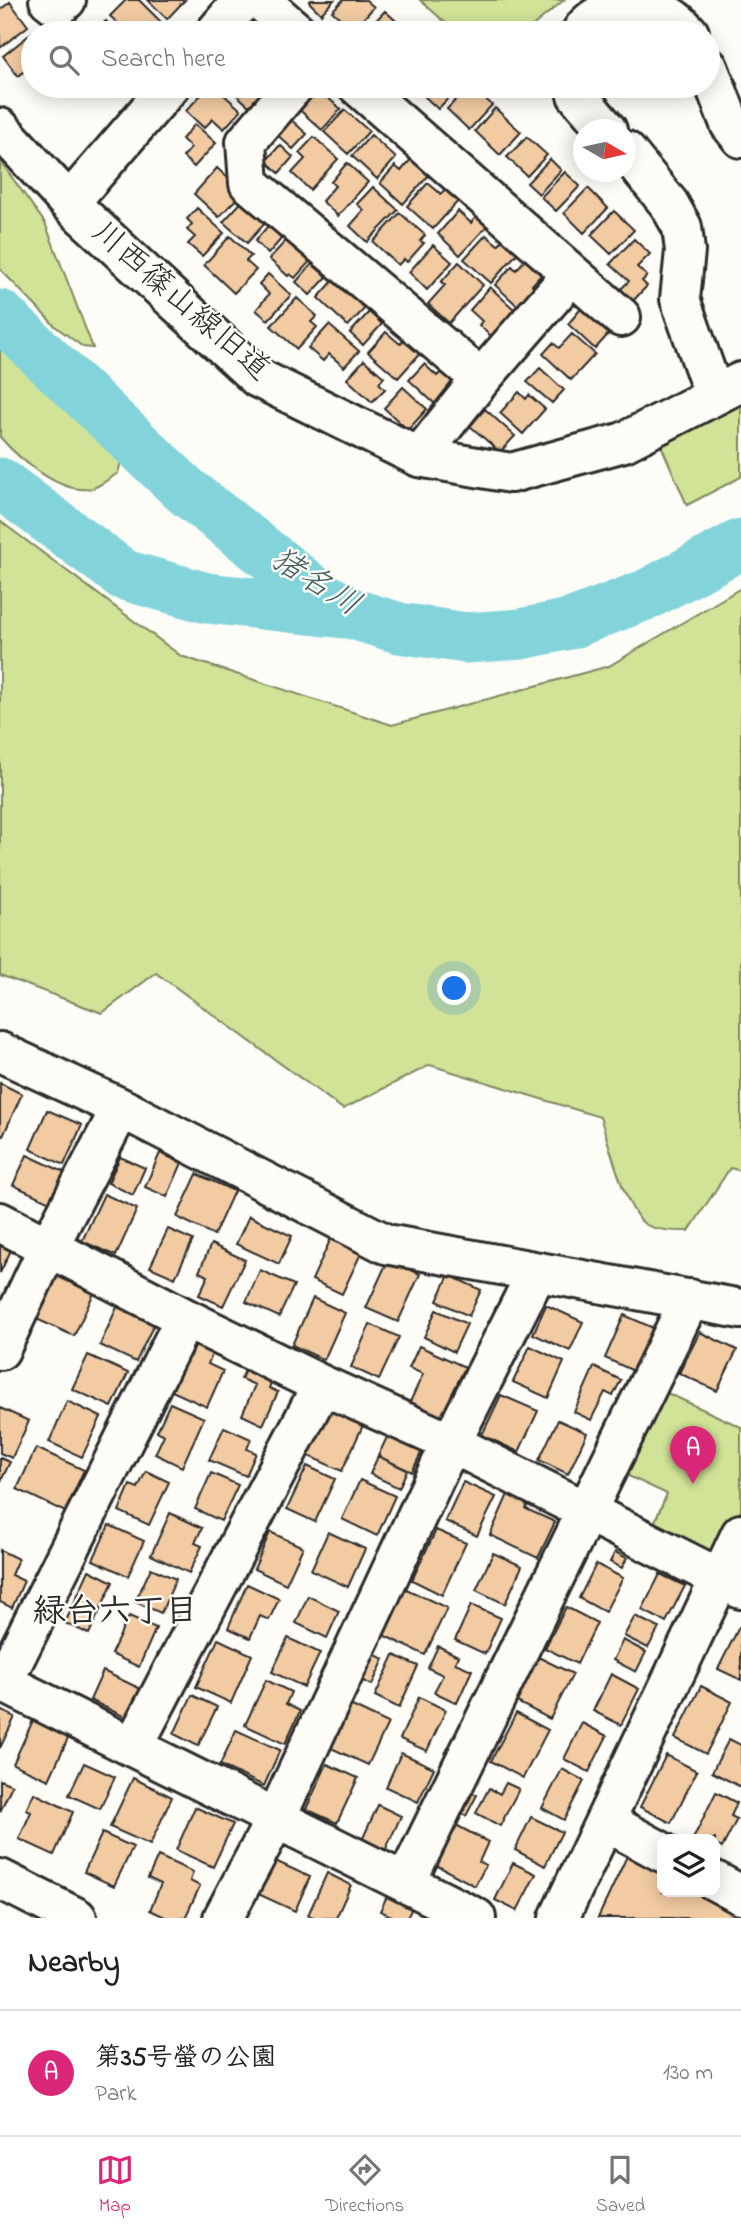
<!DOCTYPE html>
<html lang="en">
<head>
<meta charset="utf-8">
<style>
	:root { --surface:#fff; --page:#f6f6f6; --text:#202124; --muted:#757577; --line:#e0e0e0; --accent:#db2777 }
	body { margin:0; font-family:"Indie Flower","Klee One",sans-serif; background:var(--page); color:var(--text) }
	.controls { position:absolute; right:21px; bottom:21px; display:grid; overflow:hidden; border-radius:14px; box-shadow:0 4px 18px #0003 }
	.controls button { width:63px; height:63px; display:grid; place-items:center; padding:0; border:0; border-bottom:2px solid var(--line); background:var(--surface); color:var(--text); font:35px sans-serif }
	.compass { position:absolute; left:573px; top:119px; width:63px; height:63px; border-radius:50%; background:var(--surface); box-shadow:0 4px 18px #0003; rotate:99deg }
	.you { position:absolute; left:455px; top:989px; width:24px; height:24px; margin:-18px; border:5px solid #fff; border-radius:50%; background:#1a73e8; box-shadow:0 0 0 10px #1a73e833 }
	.badge { display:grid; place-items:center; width:46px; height:46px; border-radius:50%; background:var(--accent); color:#fff; font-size:23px; font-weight:700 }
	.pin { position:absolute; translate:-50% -58px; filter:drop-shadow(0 2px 4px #0008) }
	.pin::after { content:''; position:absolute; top:37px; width:24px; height:21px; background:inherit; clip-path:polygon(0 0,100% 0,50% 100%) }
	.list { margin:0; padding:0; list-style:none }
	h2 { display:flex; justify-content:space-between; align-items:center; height:91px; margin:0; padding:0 28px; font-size:30px }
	h2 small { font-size:23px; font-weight:400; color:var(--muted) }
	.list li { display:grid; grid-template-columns:46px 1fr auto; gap:21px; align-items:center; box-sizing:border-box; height:126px; padding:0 28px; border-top:2px solid var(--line) }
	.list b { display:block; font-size:26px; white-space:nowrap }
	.list p { margin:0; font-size:23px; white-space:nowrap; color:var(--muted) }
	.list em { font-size:23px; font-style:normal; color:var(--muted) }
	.icon { flex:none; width:38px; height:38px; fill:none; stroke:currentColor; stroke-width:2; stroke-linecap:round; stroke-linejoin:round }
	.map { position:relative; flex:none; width:741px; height:1918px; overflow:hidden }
	.search { position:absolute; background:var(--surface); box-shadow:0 4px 18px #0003; left:21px; right:21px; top:21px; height:77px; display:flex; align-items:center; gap:18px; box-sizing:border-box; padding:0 24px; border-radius:38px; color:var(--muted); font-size:26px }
	.sheet { height:217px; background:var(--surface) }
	nav { display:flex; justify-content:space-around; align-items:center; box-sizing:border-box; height:98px; border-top:2px solid var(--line); background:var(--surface); font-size:19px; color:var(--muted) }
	nav a { display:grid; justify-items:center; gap:4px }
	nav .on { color:var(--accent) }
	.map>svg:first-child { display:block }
	.green { fill:#d0e397; stroke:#7e8761; stroke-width:2 }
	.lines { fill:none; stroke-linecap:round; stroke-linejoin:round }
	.river { stroke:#83d4da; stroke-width:51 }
	.building { fill:#f2cba2; stroke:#2b2b2b; stroke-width:2 }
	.minor-casing { stroke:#2b2b2b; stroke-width:44 }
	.minor { stroke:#fdfcf7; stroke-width:38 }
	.labels { text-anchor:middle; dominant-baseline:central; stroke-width:5; stroke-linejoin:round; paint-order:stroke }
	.street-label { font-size:32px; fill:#2b2b2b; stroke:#fdfcf7 }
	.water-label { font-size:33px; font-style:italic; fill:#455e60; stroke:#fdfcf7 }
	.neighbourhood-label { font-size:33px; font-weight:bold; fill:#2b2b2b; stroke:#fdfcf7 }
</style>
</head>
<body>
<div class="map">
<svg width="741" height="1918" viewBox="0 0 741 1918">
	<rect width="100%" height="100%" fill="#fdfcf7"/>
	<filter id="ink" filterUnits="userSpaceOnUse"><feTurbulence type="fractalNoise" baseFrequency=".0143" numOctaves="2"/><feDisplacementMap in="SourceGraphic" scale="14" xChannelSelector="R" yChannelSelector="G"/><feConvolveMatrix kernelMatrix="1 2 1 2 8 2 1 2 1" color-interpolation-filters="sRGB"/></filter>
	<g filter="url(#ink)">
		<!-- green -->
		<path class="green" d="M420 0H564L524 33H457Z
			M0 161 45 223 93 348 83 347 55 326 0 269Z
			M0 328 100 423 121 462 118 473C110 478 98 488 89 489 59 493 18 458 0 437Z
			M741 403V477L687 505 660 443Z
			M0 521 181 656 392 725 609 666 741 588V1171L730 1168 689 1231C676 1231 656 1231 645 1224 625 1211 609 1142 600 1117L430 1065 343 1109 156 973 102 1013 0 975Z
			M663 1391 741 1427V1510L718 1561 651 1530 667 1494 624 1474Z"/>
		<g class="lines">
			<!-- river -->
			<path class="river" d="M0 315 186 491 319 595 353 614 399 628 466 638 521 634 570 624 648 594 741 544
				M0 483 124 575 207 598 344 613"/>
		</g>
		<!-- building -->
		<path class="building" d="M126 0H139L163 24 153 33H128L110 16Z
			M148 0H185L167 19Z
			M311 0H334L321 14 309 2Z
			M343 0H366L374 7 353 30 332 11Z
			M10 2 28 26 0 48V10Z
			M385 11 403 27 397 33H364Z
			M106 21 118 33H93Z
			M33 32V64L18 76 3 56Z
			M209 86H214L241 110 224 129 213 119 204 128 186 111Z
			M227 86H260L265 90 250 107Z
			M311 86H314L341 109 322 130 294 105Z
			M431 86H460L438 109 423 95Z
			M469 86H472L492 105 469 130 447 109Z
			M495 108 521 132 500 155 475 131Z
			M345 110 369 131 348 154 324 132Z
			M288 117 307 134 293 149 274 132Z
			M195 124 216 143 194 167 183 157 191 148 182 139Z
			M371 135 396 158 377 179 352 156Z
			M314 137 338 159 310 190 292 173 305 159 299 153Z
			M527 137 547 155 527 176 507 157Z
			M280 145 293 157 279 173 266 161Z
			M412 158 430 174 403 204 380 183 395 166 401 171Z
			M550 159 561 170 539 194 527 183Z
			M347 163 368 182 338 216 322 201 335 186 331 182Z
			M217 168 243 192 219 217 194 194Z
			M565 172 580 186 556 211 541 197Z
			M428 183 441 194 445 189 458 201 433 229 407 206Z
			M373 187 398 210 367 242 350 226 364 210 357 204Z
			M588 188 608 208 584 233 564 213Z
			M247 196 267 221 247 243 223 222Z
			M197 208 224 233 202 256 188 244 195 237 187 230 192 224 187 219Z
			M458 211 471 223 479 213 490 223 460 255 438 234Z
			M614 211 634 230 611 254 591 235Z
			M400 213 425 235 420 241 424 243 407 262 404 259 398 265 373 242Z
			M275 218 289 230 268 254 255 241Z
			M293 233 312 259 295 278 290 274 288 276 269 259Z
			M486 235 498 245 504 238 519 251 491 283 464 259Z
			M230 236 251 256 246 261 256 270 234 293 204 265Z
			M634 239 650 254 637 267 647 276 642 281 647 286 631 303 619 291 629 281 610 264Z
			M433 245 452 262 427 290 409 272Z
			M525 260 541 275 532 285 537 289 520 308 495 285 512 266 516 270Z
			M459 262 483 285 449 323 428 304 445 285 441 282Z
			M312 264 327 277 310 295 296 282Z
			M268 274 291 295 268 320 256 310 269 294 259 284Z
			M333 281 346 293 352 287 370 303 348 326 318 298Z
			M490 287 516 311 492 337 479 325 482 321 470 310Z
			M297 298 317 316 311 322 317 327 297 349 271 326Z
			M585 304 613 329 595 349 568 324Z
			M369 312 382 324 363 345 350 333Z
			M329 325 359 351 344 367 329 354 323 361 308 348Z
			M386 332 400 344 408 336 423 350 398 378 368 352Z
			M572 334 595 354 571 380 543 354 553 343 559 348Z
			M364 360 384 377 379 383 385 389 372 402 347 379Z
			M424 364 437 376 443 370 456 381 435 404 409 380Z
			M540 368 564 390 552 403 527 382Z
			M403 387 427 409 408 430 384 408Z
			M519 392 526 399 529 395 545 409 523 434 500 413Z
			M485 409 515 436 500 452 470 426Z
			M0 1083 22 1094 3 1136 0 1134Z
			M47 1110 82 1125 64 1165 30 1149Z
			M160 1153 182 1163 167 1197 145 1187Z
			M27 1155 66 1173 52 1203 13 1185Z
			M120 1157 145 1168 133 1195 108 1183Z
			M197 1174 234 1191 214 1235 177 1217Z
			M104 1194 137 1209 116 1256 82 1241Z
			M249 1216 292 1236 279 1264 236 1244Z
			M168 1229 193 1240 175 1278 150 1267Z
			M331 1238 362 1251 342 1294 312 1280Z
			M0 1241 13 1246 0 1273Z
			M211 1244 245 1260 223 1306 199 1295 208 1276 199 1272Z
			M388 1260 420 1274 398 1322 366 1308Z
			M260 1270 294 1285 279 1317 246 1302Z
			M52 1274 94 1293 74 1336 32 1317Z
			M449 1275 481 1290 469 1316 437 1301Z
			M313 1298 345 1313 324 1360 292 1345Z
			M546 1305 583 1322 570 1351 533 1334Z
			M117 1307 154 1324 136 1362 100 1345Z
			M436 1310 467 1324 454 1352 424 1337Z
			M624 1315 658 1330 638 1373 605 1358Z
			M370 1324 399 1337 379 1380 351 1367Z
			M700 1332 737 1350 717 1391 679 1373Z
			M197 1342 214 1349 208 1364 223 1371 207 1407 172 1391 189 1355 191 1356Z
			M419 1346 465 1367 441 1419 409 1404 423 1374 409 1368Z
			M530 1346 564 1362 548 1398 513 1382Z
			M88 1355 128 1373 112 1407 72 1389Z
			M248 1363 274 1375 269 1388 278 1392 263 1425 242 1415 255 1385 241 1379Z
			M594 1367 621 1380 613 1396 605 1392 591 1420 574 1412Z
			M501 1395 538 1411 519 1452 482 1435Z
			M67 1401 101 1417 82 1457 49 1442Z
			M170 1403 204 1418 182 1467 155 1454 164 1435 157 1431Z
			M326 1403 365 1421 342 1471 302 1453Z
			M0 1408 29 1421 12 1458 0 1453Z
			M558 1420 587 1433 568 1474 539 1460Z
			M224 1427 251 1439 247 1449 256 1453 246 1476 209 1460Z
			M388 1435 422 1451 412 1472 378 1456Z
			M36 1448 84 1470 65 1512 17 1489Z
			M378 1456 407 1470 399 1488 370 1474Z
			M0 1458 10 1462 0 1483Z
			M307 1466 335 1479 315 1522 287 1509Z
			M146 1471 169 1482 149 1525 119 1511 130 1485 138 1488Z
			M211 1473 238 1485 221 1521 195 1509Z
			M360 1480 395 1496 377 1536 342 1519Z
			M463 1482 496 1497 477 1536 445 1521Z
			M509 1492 529 1501 526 1509 555 1522 538 1558 490 1535Z
			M170 1513 202 1528 195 1543 202 1546 189 1573 151 1555Z
			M109 1525 144 1541 128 1576 93 1560Z
			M436 1530 466 1543 442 1595 412 1580Z
			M270 1532 303 1547 286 1584 254 1569Z
			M328 1532 365 1549 348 1587 311 1570Z
			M0 1550 18 1559 11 1575 24 1581 12 1608 0 1602Z
			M615 1552 627 1558 622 1568 610 1562Z
			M493 1553 522 1566 505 1604 476 1590Z
			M596 1564 623 1578 605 1612 579 1598Z
			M151 1568 176 1579 161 1613 135 1602Z
			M89 1570 113 1582 89 1634 65 1623Z
			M660 1574 685 1586 666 1622 642 1610Z
			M247 1584 279 1599 269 1620 260 1616 250 1638 228 1628Z
			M404 1588 447 1608 425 1655 383 1635Z
			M308 1596 339 1611 327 1638 296 1623Z
			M471 1605 501 1618 485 1654 455 1640Z
			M566 1607 597 1623 577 1664 545 1648Z
			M129 1616 156 1628 139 1667 111 1654Z
			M635 1616 659 1628 648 1648 624 1636Z
			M739 1627 741 1628V1680L718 1669Z
			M288 1638 320 1653 304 1687 272 1672Z
			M218 1639 252 1655 231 1703 196 1687Z
			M623 1640 646 1652 636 1672 613 1660Z
			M438 1646 458 1656 455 1663 472 1670 457 1703 434 1692 443 1675 428 1668Z
			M365 1650 384 1659 372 1685 352 1676Z
			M394 1655 418 1666 399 1708 375 1696Z
			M536 1656 573 1674 550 1719 513 1700Z
			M103 1671 141 1689 127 1718 90 1700Z
			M611 1674 639 1689 621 1725 593 1711Z
			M266 1680 291 1692 286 1704 300 1711 285 1744 245 1725Z
			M701 1686 732 1702 706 1754 675 1738Z
			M192 1695 217 1707 198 1746 174 1734Z
			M419 1697 446 1710 427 1751 400 1739Z
			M350 1705 388 1723 368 1765 331 1748Z
			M0 1710 15 1717 0 1748Z
			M516 1713 548 1730 523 1778 491 1761Z
			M34 1718 70 1734 49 1780 13 1764Z
			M582 1723 607 1736 589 1772 564 1759Z
			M236 1730 280 1750 264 1786 220 1765Z
			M729 1739 741 1745V1787L712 1772Z
			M401 1753 434 1768 418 1802 386 1787Z
			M666 1755 697 1771 671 1823 640 1807Z
			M84 1763 115 1777 100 1809 69 1795Z
			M327 1764 358 1778 337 1823 306 1809Z
			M562 1769 584 1781 564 1820 542 1808Z
			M133 1778 172 1797 150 1845 110 1827Z
			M0 1780 12 1785 0 1812Z
			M506 1783 519 1789 500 1826 476 1813 489 1788 500 1794Z
			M464 1789 477 1795 466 1816 453 1810Z
			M716 1792 737 1803 731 1816 737 1819 722 1848 716 1845 715 1847V1839H693Z
			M34 1793 73 1812 54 1855 19 1839 31 1812 26 1810Z
			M378 1805 401 1816 385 1851 362 1840Z
			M195 1807 233 1824 213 1867 176 1850Z
			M531 1817 562 1832 545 1866 515 1850Z
			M456 1825 488 1842 479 1862 486 1865 475 1886 436 1865Z
			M102 1833 133 1847 114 1886 84 1872Z
			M158 1856 193 1872 190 1881 200 1886 185 1918H167L150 1910 161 1884 148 1878Z
			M627 1856 662 1872V1892H704L741 1909V1918H598Z
			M271 1859 310 1877 295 1911 256 1893Z
			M513 1863 536 1874 517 1911 495 1900Z
			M327 1873 351 1885 336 1918H316L308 1915Z
			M388 1894 413 1906 407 1918H396L380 1911Z"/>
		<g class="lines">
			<defs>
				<path id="minor" d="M49 0 58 7 66 0
					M260 0 298 33
					M215 33 243 0
					M581 33C586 23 595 18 605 12 639 0 665 6 689 33
					M708 67 730 124 741 138
					M294 86 246 142 249 183 481 379
					M358 86 621 317
					M575 86 577 95 607 130
					M0 128 69 203 258 378 419 457 511 473 624 442 741 382
					M626 151 669 204 682 227 685 251 680 299 714 395
					M69 203 170 86
					M419 457 481 379 572 274
					M0 1052 121 1108 49 1246 0 1350
					M121 1108 386 1244 741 1309
					M0 1222 185 1318 322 1385 451 1443 741 1589
					M0 1681 476 1918
					M3 1682 185 1318
					M133 1747 322 1385
					M605 1821 662 1852
					M0 1879 77 1918
					M715 1881 741 1895
					M406 1882 690 1299
					M223 1918 276 1818 451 1443 537 1272
					M559 1918 741 1534"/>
			</defs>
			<!-- minor casing -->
			<use href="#minor" class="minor-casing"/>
			<!-- minor -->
			<use href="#minor" class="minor"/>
		</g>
	</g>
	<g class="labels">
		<!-- street labels -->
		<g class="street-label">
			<text transform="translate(180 302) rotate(41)">川西篠山線旧道</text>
		</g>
		<!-- water labels -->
		<g class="water-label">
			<text transform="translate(315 583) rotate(32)">猪名川</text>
		</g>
		<!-- neighbourhood labels -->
		<g class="neighbourhood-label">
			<text x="115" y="1613">緑台六丁目</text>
		</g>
	</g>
</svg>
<div class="controls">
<button><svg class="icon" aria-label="layers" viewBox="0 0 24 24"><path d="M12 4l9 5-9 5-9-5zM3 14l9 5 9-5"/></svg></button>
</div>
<svg class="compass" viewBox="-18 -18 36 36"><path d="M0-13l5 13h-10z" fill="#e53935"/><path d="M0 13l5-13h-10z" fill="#757577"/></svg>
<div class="you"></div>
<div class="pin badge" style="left:693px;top:1484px">A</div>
<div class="search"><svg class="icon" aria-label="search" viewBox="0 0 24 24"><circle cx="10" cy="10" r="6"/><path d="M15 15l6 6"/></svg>Search here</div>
</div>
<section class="sheet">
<h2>Nearby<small></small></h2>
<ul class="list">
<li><span class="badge">A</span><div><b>第35号螢の公園</b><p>Park</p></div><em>130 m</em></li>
</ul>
</section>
<nav>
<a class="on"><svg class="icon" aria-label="map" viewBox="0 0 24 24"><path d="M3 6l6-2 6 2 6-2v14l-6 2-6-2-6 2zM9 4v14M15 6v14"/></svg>Map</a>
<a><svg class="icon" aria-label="directions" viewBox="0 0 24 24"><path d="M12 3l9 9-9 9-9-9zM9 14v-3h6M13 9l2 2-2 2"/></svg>Directions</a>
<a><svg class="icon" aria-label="saved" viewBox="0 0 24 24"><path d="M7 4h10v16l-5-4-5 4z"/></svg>Saved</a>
</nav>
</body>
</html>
